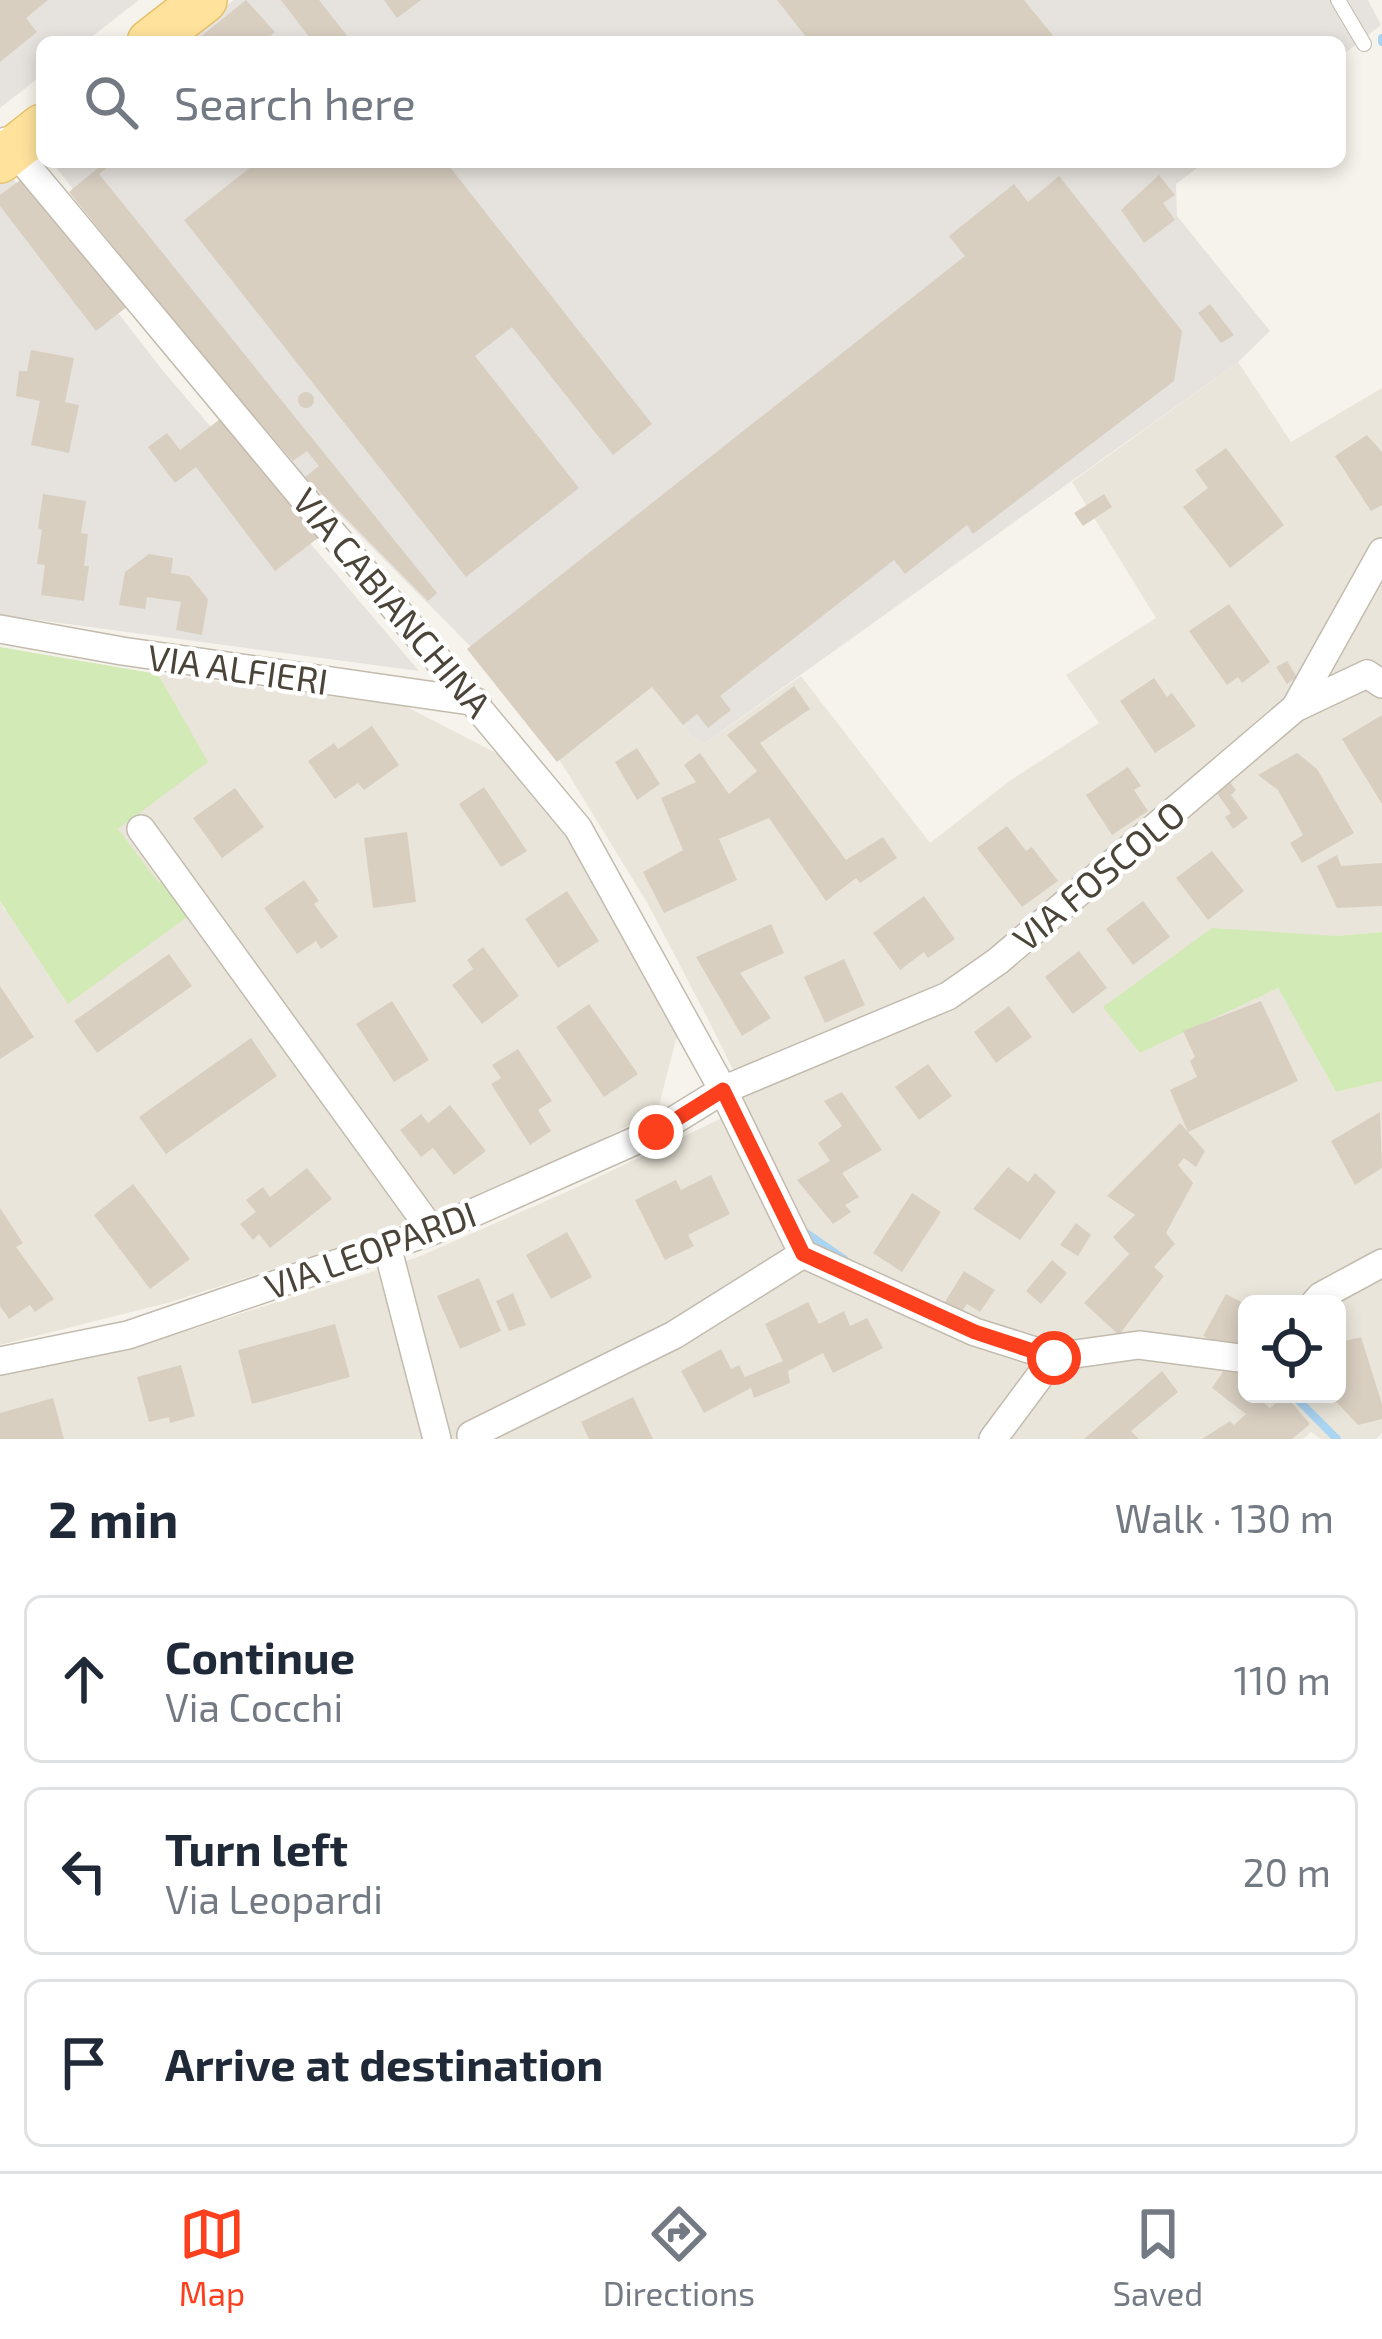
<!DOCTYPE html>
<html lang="en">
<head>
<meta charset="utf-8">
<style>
	:root { --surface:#fff; --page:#f6f6f7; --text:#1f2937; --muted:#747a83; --line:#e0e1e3; --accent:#fc3f1d }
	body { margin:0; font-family:"Exo 2",sans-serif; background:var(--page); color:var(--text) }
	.controls { position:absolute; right:36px; bottom:36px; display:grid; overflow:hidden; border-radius:18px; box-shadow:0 6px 18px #0003 }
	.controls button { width:108px; height:108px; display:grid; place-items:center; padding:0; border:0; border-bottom:3px solid var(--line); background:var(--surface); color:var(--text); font:60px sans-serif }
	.stop { position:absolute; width:36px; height:36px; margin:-27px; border:9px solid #fc3f1d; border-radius:50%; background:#fff }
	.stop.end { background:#fc3f1d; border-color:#fff; box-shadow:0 3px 12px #0008 }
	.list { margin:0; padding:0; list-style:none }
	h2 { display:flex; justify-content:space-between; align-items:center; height:156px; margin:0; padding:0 48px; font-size:51px }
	h2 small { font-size:39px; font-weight:400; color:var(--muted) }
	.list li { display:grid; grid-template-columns:78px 1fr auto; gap:36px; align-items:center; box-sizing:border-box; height:168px; margin:0 24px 24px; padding:0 24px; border:3px solid var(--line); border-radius:18px }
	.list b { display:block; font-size:45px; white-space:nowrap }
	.list p { margin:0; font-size:39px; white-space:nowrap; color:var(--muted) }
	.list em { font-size:39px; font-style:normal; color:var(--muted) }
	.icon { flex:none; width:66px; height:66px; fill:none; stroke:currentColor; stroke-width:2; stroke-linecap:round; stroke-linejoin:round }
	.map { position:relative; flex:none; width:1382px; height:1439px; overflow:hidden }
	.search { position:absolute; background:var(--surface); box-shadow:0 6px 18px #0003; left:36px; right:36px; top:36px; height:132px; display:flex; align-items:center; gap:30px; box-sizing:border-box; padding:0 42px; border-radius:18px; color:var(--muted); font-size:45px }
	.sheet { height:732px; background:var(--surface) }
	nav { display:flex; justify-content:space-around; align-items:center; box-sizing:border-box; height:168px; border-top:3px solid var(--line); background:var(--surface); font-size:33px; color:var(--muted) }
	nav a { display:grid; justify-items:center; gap:6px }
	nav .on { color:var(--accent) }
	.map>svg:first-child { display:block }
	.residential { fill:#eae5da; fill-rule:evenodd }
	.industrial { fill:#e6e2dd }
	.green { fill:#d2eab5 }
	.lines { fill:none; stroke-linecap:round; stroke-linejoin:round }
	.stream { stroke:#a9d4f2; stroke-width:8 }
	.building { fill:#d8cfc1 }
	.lane-casing { stroke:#c2bbae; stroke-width:16 }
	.street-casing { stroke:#c2bbae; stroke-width:30 }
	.primary-casing { stroke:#e6c16a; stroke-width:48 }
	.lane { stroke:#fff; stroke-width:14 }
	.street { stroke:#fff; stroke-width:27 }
	.primary { stroke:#ffe39c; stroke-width:45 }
	.route { stroke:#fc3f1d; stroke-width:15 }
	.labels { text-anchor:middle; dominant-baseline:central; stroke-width:9; stroke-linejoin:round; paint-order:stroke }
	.street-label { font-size:36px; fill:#4b4439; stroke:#fff }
</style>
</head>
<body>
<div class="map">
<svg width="1382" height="1439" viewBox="0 0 1382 1439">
	<rect width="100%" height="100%" fill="#f6f3ec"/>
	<!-- residential -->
	<path class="residential" d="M1238 362 1291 442 1382 388V932L1336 936 1140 1053 1278 987 1336 1092 1382 1081V1433L1376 1439H1321L1311 1432 1303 1439H0V1371L127 1350 418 1257 571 1190 741 1109 744 1092 710 1023 648 904 559 759 652 687 692 737 704 744 801 676 930 843 1011 780 1099 723 1066 675 1156 618 1072 482ZM1247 1304H1337V1394H1247Z
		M158 674 405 706 498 754 569 834 617 917 677 1036 658 1109 592 1145 455 1204 347 1245 171 1302 0 1345V901L5 911 159 883 117 829 207 762Z"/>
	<!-- industrial -->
	<path class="industrial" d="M0 0H139L85 42H42V75L0 108Z
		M234 0H1368L1381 25 1340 57V42H179Z
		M52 162H1205L1176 184 1177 216 1270 331 1238 362 704 744 692 737 652 687 559 759 478 654 315 490 195 346Z
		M9 173 164 372 419 671 0 615V181Z"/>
	<!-- green -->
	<path class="green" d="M0 647 158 674 208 762 118 829 159 883 174 879 198 909 68 1004 0 901Z
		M1212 928 1336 936 1382 932V1081L1336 1092 1278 988 1140 1053 1103 1007Z"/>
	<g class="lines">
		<!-- stream -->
		<path class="stream" d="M1382 38V42
			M802 1230 844 1259
			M1292 1394 1337 1439"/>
	</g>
	<!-- building -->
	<path class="building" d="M0 0H48L26 18 37 32 0 62Z
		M246 0 275 32 263 42H194Z
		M281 0H319L352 42H313Z
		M384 0H421L397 18Z
		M777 0H1024L1055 38 1049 42H810Z
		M93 162H114L99 174 437 593 428 601 305 477 319 466 307 451 293 461 225 385 69 192 98 168Z
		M257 162H446L652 424 613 455 512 327 475 356 579 488 466 577 184 220Z
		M27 175 128 306 96 331 0 206V195Z
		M1159 175 1175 195 1163 203 1175 220 1144 243 1121 210Z
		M1059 176 1182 331 1174 381 973 534 967 525 905 574 894 560 720 696 731 710 708 728 697 714 683 725 652 687 557 762 467 649 965 256 949 236 1014 184 1028 202Z
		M1210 304 1234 335 1221 343 1198 313Z
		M31 350 74 358 65 402 79 405 69 453 31 445 40 401 16 396 19 371H27Z
		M298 400a8 8 0 1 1 16 0a8 8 0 1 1-16 0Z
		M224 416 318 538 275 571 196 467 175 483 148 447 167 433 180 450Z
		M1367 435 1382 452V505L1371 511 1335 456Z
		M1226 448 1284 525 1230 568 1183 507 1208 488 1195 470Z
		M43 494 86 501 81 533 88 534 84 566H89L84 601 41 595 45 565 37 564 42 530 38 528Z
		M1104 494 1112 507 1083 526 1074 513Z
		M149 554 173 558 171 573 189 576 208 599 202 635 176 630 181 602 147 597 145 609 119 605 125 572Z
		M1229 604 1270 662 1242 683 1238 677 1227 685 1189 631Z
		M1287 661 1297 677 1287 684 1276 667Z
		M1154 678 1167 697 1172 693 1196 726 1155 753 1120 701Z
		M794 686 810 709 760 743 846 860 883 837 897 858 860 883 856 878 826 901 769 818 719 839 737 880 664 913 643 872 683 850 661 798 696 782 684 765 700 753 729 794 757 771 727 735Z
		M1382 715V804L1342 739Z
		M372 726 399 765 364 790 358 783 335 799 308 761 334 743 338 749Z
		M637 748 660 784 637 800 615 762Z
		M1297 753 1317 769 1354 833 1302 863 1290 843 1303 835 1278 790 1258 775Z
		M1128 767 1141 786 1134 790 1148 811 1112 835 1086 795Z
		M1230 782 1236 790 1231 795 1248 818 1233 829 1225 817 1231 813 1216 792Z
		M484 787 527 851 501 867 459 804Z
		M235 788 264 827 222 858 193 818Z
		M1007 826 1026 851 1032 847 1058 881 1022 907 977 848Z
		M407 832 416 902 373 908 364 838Z
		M1212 851 1244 891 1208 920 1176 878Z
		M1337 855 1341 866 1382 863V906L1337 908 1317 866Z
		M304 880 319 901 314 904 338 937 321 949 316 941 297 954 264 908Z
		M567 891 599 941 558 968 525 919Z
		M924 896 955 939 928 958 924 952 900 970 873 933Z
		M1143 901 1170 937 1133 965 1106 929Z
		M771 924 784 953 740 973 771 1018 742 1036 696 957Z
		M483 947 519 996 482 1024 452 985 473 969 467 960Z
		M1079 951 1107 988 1073 1014 1045 977Z
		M169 954 192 986 97 1053 74 1021Z
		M844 959 865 1005 825 1023 804 977Z
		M0 986 34 1037 0 1059Z
		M392 1001 429 1060 394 1082 356 1024Z
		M1261 1001 1298 1081 1188 1132 1205 1151 1196 1167 1184 1158 1178 1165 1193 1183 1166 1233 1175 1244 1154 1267 1164 1276 1119 1335 1084 1303 1129 1254 1113 1237 1135 1215 1107 1196 1180 1123 1188 1132 1170 1090 1197 1077 1190 1061 1195 1057 1183 1031Z
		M589 1004 638 1074 604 1097 556 1027Z
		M1009 1006 1032 1037 996 1063 974 1032Z
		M251 1038 277 1076 166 1154 139 1117Z
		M518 1049 552 1101 538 1110 551 1131 530 1145 491 1084 501 1078 492 1065Z
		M928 1064 952 1096 919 1120 895 1087Z
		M842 1092 882 1150 842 1173 859 1197 845 1205 851 1212 833 1224 797 1180 830 1161 818 1143 842 1126 824 1101Z
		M450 1105 486 1151 454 1175 433 1148 421 1157 400 1130 421 1114 428 1123Z
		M1380 1112 1382 1168 1355 1185 1331 1141Z
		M1008 1167 1028 1182 1035 1173 1056 1192 1020 1240 973 1209Z
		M307 1168 332 1199 270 1248 259 1234 253 1240 240 1224 256 1212 246 1200 263 1187 270 1197Z
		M711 1175 730 1214 688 1235 694 1246 665 1260 635 1200 676 1180 681 1190Z
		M133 1184 190 1259 150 1289 94 1215Z
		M912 1193 941 1212 902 1272 873 1253Z
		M0 1208 23 1243 16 1247 54 1299 35 1312 30 1305 9 1319 0 1306Z
		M1076 1223 1091 1235 1078 1256 1060 1245Z
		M567 1232 592 1277 551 1299 526 1255Z
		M1052 1260 1067 1273 1041 1304 1026 1291Z
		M964 1271 995 1290 980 1312 967 1304 961 1313 945 1302Z
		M479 1278 501 1331 460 1349 437 1296Z
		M513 1293 526 1325 509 1331 496 1301Z
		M1226 1294 1247 1305V1352L1231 1350 1203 1336Z
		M808 1302 819 1324 844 1311 850 1326 867 1318 883 1348 833 1373 823 1353 788 1371 790 1383 754 1398 751 1388 704 1413 681 1371 721 1349 731 1369 739 1365 745 1377 783 1361 765 1324Z
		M335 1324 350 1377 252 1404 238 1350Z
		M1361 1337 1382 1404V1419L1358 1425 1329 1394H1337V1343Z
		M1228 1364 1247 1377V1394H1254L1270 1408 1285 1395 1310 1424 1292 1439H1202L1230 1421 1234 1425 1246 1414 1212 1388Z
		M181 1365 195 1416 170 1423 169 1417 149 1422 137 1377Z
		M1162 1371 1178 1392 1131 1431 1139 1439H1084Z
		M633 1397 653 1439H589L581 1422Z
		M53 1398 64 1439H0V1413Z"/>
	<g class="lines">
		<defs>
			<path id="lane" d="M1338 0 1364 44"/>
			<path id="street" d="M6 141 578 828 723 1090 803 1254 975 1332 1054 1357 1139 1345 1247 1359
				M0 629 122 651 477 702
				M1295 708 1367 674 1382 684
				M141 829 432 1231
				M387 1246 437 1439
				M1314 1304 1321 1296 1382 1263
				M0 1361 128 1335 432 1231 655 1132 723 1090 948 996 998 961 1295 708 1382 552
				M471 1435 674 1335 803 1254
				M993 1439 1054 1357"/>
			<path id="primary" d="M150 42 204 0
				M0 160 42 127"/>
		</defs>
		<!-- lane casing -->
		<use href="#lane" class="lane-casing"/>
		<!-- street casing -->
		<use href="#street" class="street-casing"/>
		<!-- primary casing -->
		<use href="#primary" class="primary-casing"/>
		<!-- lane -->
		<use href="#lane" class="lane"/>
		<!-- street -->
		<use href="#street" class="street"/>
		<!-- primary -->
		<use href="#primary" class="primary"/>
	</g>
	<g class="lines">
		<!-- route -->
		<path class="route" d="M656 1132 723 1090 803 1254 975 1332 1054 1358"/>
	</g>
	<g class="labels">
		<!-- street labels -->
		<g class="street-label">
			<text transform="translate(393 602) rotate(50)">VIA CABIANCHINA</text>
			<text transform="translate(238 668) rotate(8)">VIA ALFIERI</text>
			<text transform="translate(1098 875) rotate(-40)">VIA FOSCOLO</text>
			<text transform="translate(370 1249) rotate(-20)">VIA LEOPARDI</text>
		</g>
	</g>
</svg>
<div class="controls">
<button><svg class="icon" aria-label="locate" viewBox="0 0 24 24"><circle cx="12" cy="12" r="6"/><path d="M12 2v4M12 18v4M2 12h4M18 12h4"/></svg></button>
</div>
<div class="stop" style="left:1054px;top:1358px"></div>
<div class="stop end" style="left:656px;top:1132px"></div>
<div class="search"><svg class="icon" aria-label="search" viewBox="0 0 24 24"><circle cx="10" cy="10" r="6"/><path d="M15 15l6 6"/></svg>Search here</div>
</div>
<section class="sheet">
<h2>2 min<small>Walk · 130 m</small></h2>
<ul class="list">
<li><svg class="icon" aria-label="ahead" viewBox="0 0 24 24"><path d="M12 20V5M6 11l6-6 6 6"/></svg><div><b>Continue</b><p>Via Cocchi</p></div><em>110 m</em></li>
<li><svg class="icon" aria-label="left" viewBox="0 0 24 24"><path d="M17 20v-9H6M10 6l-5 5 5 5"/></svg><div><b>Turn left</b><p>Via Leopardi</p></div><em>20 m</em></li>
<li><svg class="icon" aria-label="arrive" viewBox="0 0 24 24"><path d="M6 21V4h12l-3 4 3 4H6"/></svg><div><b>Arrive at destination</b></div></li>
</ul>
</section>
<nav>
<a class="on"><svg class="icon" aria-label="map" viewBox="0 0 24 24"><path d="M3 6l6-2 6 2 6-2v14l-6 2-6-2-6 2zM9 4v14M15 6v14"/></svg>Map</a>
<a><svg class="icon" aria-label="directions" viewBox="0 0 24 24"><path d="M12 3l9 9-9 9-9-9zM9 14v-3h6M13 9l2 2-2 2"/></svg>Directions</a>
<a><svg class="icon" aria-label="saved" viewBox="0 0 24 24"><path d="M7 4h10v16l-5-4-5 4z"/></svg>Saved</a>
</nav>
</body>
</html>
